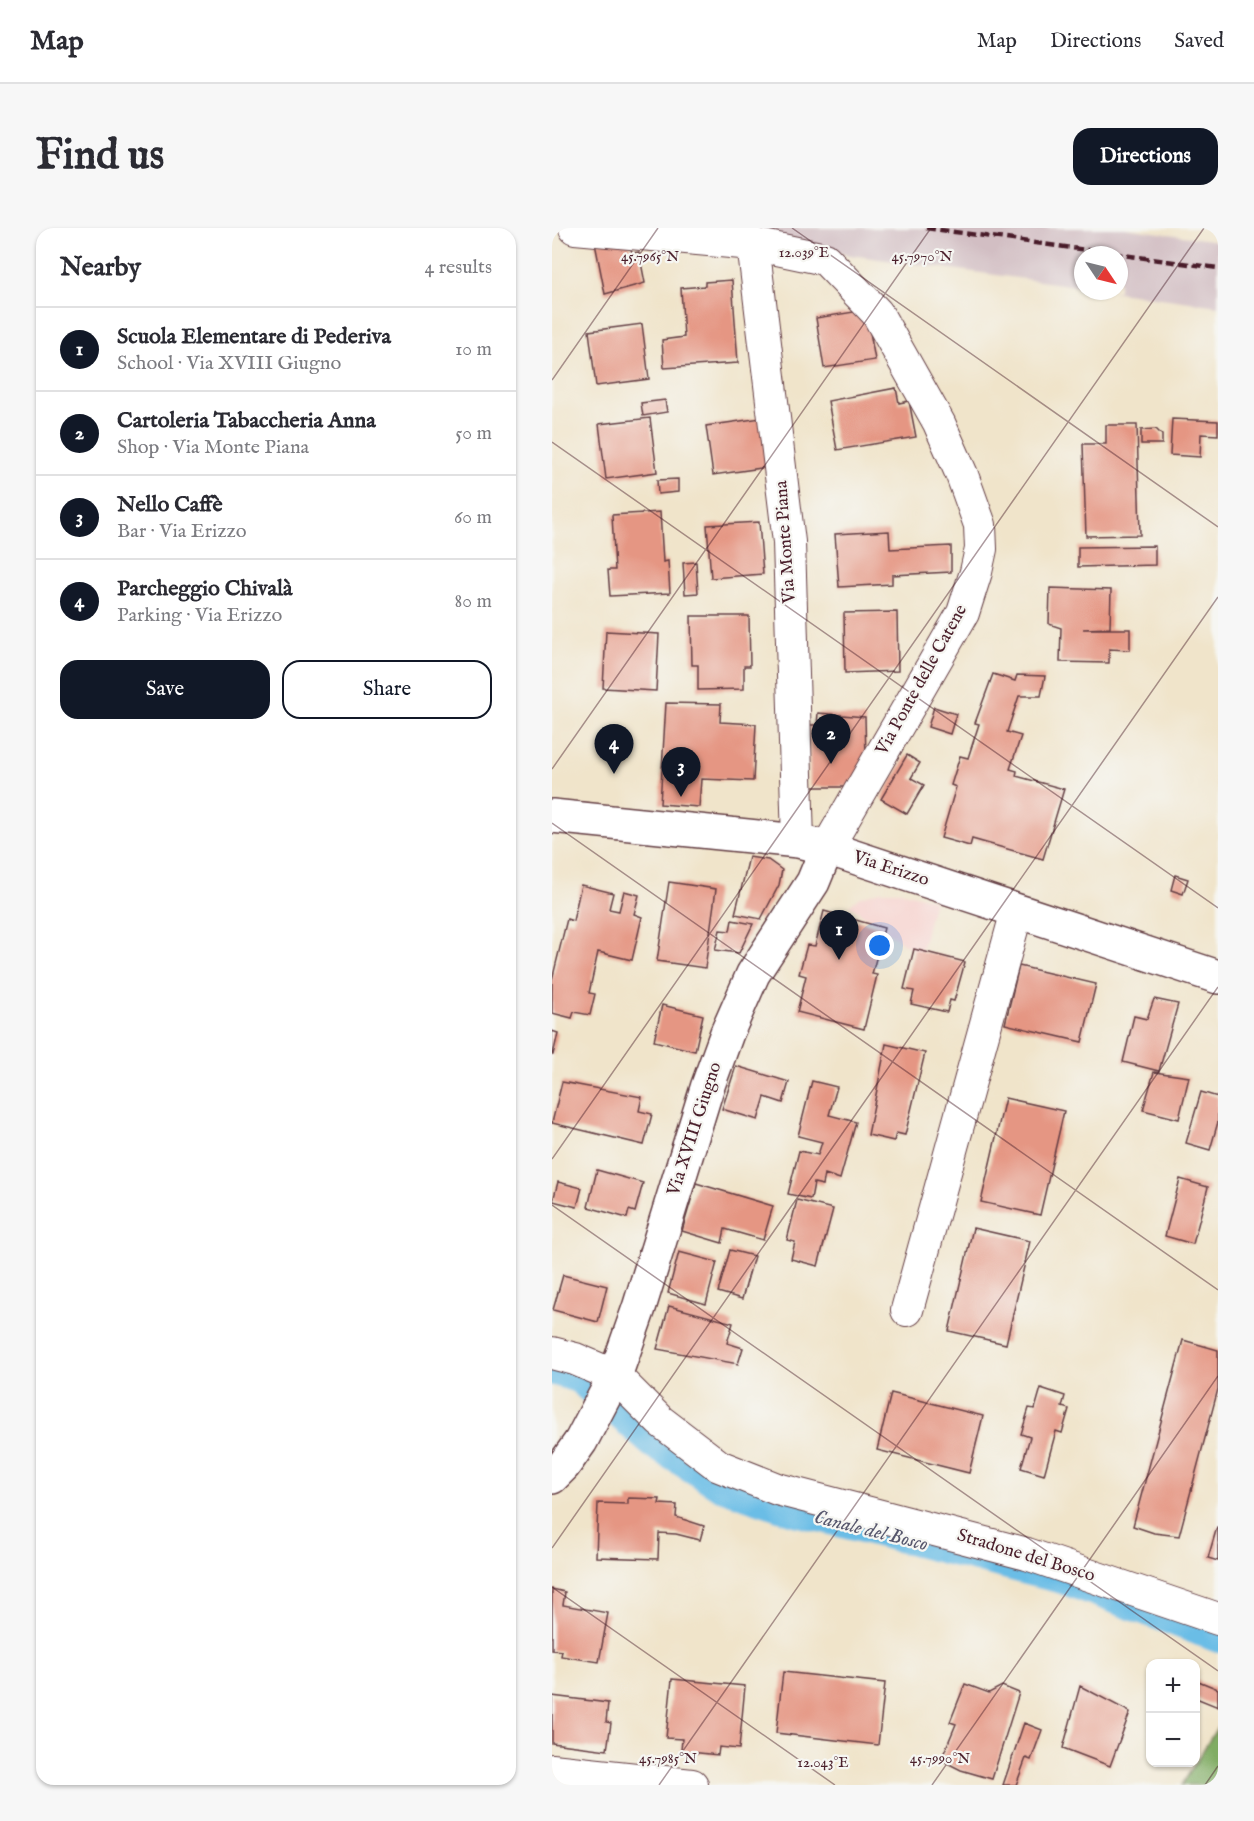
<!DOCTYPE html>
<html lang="en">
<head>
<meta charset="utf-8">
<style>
	:root { --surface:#fff; --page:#f7f7f7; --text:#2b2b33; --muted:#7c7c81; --line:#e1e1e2; --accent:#111827 }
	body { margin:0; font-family:"IM FELL English",serif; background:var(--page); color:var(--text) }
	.controls { position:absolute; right:18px; bottom:18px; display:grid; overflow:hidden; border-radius:12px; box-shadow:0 2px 4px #0004 }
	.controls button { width:54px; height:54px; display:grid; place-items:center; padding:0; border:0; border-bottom:2px solid var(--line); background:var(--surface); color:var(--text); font:30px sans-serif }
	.compass { position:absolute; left:522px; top:18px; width:54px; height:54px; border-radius:50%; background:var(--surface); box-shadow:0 2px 4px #0004; rotate:125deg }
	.you { position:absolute; left:328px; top:718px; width:21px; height:21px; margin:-15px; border:4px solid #fff; border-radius:50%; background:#1a73e8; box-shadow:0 0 0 9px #1a73e833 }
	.badge { display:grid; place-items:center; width:39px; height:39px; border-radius:50%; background:var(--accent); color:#fff; font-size:20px; font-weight:700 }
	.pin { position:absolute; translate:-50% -50px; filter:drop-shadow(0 2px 3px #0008) }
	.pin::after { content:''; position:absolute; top:32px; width:21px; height:18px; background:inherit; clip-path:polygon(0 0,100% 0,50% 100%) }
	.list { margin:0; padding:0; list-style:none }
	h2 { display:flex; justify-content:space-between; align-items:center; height:78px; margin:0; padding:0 24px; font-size:26px }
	h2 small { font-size:20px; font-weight:400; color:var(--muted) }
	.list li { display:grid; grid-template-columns:39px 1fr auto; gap:18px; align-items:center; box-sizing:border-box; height:84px; padding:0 24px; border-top:2px solid var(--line) }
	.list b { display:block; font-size:22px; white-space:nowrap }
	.list p { margin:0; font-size:20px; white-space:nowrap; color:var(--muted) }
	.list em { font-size:20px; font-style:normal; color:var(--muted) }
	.actions { display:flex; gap:12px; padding:18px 24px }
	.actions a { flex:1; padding:14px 0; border:2px solid var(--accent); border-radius:18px; text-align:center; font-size:21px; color:var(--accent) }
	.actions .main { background:var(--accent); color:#fff }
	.map { position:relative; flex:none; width:666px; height:1557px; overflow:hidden; border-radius:18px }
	header { display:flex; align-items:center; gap:36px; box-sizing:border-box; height:84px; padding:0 30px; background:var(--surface); border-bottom:2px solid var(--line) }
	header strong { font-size:28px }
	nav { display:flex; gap:33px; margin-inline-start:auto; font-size:21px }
	.intro { display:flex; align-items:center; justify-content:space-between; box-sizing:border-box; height:144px; padding:0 36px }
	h1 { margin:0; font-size:42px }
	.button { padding:15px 27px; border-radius:18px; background:var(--accent); color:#fff; font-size:21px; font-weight:700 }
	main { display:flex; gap:36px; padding:0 36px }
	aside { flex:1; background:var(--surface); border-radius:18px; box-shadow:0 2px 4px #0004 }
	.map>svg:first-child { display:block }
	.built { fill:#f7d0cc }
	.industrial { fill:#d2bec3 }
	.forest { fill:#80ac63; stroke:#656647; stroke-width:1.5 }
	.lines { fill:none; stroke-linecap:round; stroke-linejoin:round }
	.canal { stroke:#6bbde6; stroke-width:28 }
	.building { fill:#e59683 }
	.minor-casing { stroke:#633d43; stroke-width:34 }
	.secondary-casing { stroke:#633d43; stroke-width:36 }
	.minor { stroke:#fff; stroke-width:32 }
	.secondary { stroke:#fff; stroke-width:33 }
	.rail { stroke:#4a1f2b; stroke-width:4.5; stroke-dasharray:9 4.5; stroke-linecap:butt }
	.ticks { fill:none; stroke:#4a1f2b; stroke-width:1.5; stroke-opacity:0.45 }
	.labels { text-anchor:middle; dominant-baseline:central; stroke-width:4.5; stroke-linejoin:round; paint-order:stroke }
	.street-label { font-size:18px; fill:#4a1f2b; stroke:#f6f6f2 }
	.water-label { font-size:20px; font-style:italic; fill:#56566c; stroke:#f6f6f2 }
	.ticks-label { font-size:15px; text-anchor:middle; fill:#4a1f2b; stroke:#f6f6f2; stroke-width:4.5; stroke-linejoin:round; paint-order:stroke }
</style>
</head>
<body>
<header>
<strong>Map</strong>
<nav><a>Map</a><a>Directions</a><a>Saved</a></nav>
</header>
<div class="intro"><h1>Find us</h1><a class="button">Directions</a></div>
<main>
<aside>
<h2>Nearby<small>4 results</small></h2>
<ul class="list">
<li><span class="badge">1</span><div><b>Scuola Elementare di Pederiva</b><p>School · Via XVIII Giugno</p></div><em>10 m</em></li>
<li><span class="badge">2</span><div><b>Cartoleria Tabaccheria Anna</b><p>Shop · Via Monte Piana</p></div><em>50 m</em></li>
<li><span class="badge">3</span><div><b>Nello Caffè</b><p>Bar · Via Erizzo</p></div><em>60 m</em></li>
<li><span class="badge">4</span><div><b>Parcheggio Chivalà</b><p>Parking · Via Erizzo</p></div><em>80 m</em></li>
</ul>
<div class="actions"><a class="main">Save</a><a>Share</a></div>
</aside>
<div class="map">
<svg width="666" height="1557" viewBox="0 0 666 1557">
	<rect width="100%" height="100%" fill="#f6f6f2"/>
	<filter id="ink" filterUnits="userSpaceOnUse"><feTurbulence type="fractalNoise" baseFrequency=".0167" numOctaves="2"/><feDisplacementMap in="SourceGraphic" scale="12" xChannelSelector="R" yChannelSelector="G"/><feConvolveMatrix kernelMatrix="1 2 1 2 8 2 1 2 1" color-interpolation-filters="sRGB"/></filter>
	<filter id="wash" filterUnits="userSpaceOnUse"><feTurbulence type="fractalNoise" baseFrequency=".008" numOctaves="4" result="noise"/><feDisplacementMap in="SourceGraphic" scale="24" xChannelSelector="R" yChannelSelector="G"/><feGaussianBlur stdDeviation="1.35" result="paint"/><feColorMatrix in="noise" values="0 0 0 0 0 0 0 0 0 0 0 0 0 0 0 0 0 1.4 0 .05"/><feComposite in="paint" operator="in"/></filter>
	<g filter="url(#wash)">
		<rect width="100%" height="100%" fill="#f0e4ca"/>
		<!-- built -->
		<path class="built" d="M328 663H348L382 672 368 727 297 677 309 669Z"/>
		<!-- industrial -->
		<path class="industrial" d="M103 0H572L666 13V78L559 63H567V27H531V59Z"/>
		<!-- forest -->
		<path class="forest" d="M666 1498V1557H630Z"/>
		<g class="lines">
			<!-- canal -->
			<path class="canal" d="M0 1143 26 1151 100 1216 169 1259 239 1283 510 1352 666 1411"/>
		</g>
		<g id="blocks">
			<!-- building -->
			<path class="building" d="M76 9 80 25 87 24 93 55 53 66 43 15Z
				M180 52 186 135 112 140 110 112 132 109 129 60 153 58V54Z
				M314 82 323 132 272 140 264 90Z
				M90 96 97 151 44 158 37 103Z
				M344 160 347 175 357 173 364 209 285 222 276 173Z
				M113 172 115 184 91 188 89 175Z
				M98 190 105 244 54 251 47 196Z
				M209 190 216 239 161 247 154 198Z
				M620 191 666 193V207L649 206 648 229 618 227Z
				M554 197H585L588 307 534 308 531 216H554Z
				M604 201 610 207V216H589V202Z
				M126 251V264L106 266 105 252Z
				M108 284 111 334 116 333 118 365 58 368 56 342H63L60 287Z
				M207 294 211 346 159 350 155 297Z
				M337 303 338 321 399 318V344L340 347V356L287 359 283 306Z
				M603 318V337L526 339V319Z
				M144 334 146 365 133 366 131 335Z
				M498 360 559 362 558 400 531 401H578V422L557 421V435L508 434 509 400 497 396Z
				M345 384 346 443 293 445 292 385Z
				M139 388H197L198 438H192V461L146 462V437H140Z
				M54 403 107 406 104 463 51 460Z
				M441 446 463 453 465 447 493 448 489 468H467L455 504 469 508 458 541 465 543 464 548 512 561 491 631 420 611 418 618 389 610 404 559 399 557 408 528 416 530 427 496 423 495Z
				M114 475 169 476 168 494 204 496 201 553 149 551 147 579 108 576Z
				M382 479 404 486 398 506 376 499Z
				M266 485 313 489 314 533 299 559H258L257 497H265Z
				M355 527 368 535 359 550 372 557 355 586 329 571Z
				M197 629 216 632 230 642 227 657 209 691 183 686Z
				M623 647 636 651 631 666 619 662Z
				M117 654 164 661 153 740 105 733Z
				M29 657 61 665 57 681 67 683 72 663 87 667 82 686 90 689 80 732 46 724 37 765 43 766 38 787 22 784 20 790 0 785V752L15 691 21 693Z
				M272 683 332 700 320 746 325 747 312 801 245 784 254 748 247 746 255 717 263 718Z
				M180 692 201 696 187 725 163 722 168 702 178 703Z
				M362 721 413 734 402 773 398 772 395 784 359 776 362 763 352 761Z
				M467 738 544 756 530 814 453 796Z
				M602 771 626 776 607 843 571 834 582 788 595 791Z
				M110 777 151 787 143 823 102 813Z
				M0 803 6 805 1 827H0Z
				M334 816 373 825 353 907 344 905 342 913 316 907Z
				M184 838 237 854 231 875 213 869 206 892 170 881Z
				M602 844 637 849 627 891 591 882Z
				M260 853 285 859 277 887 304 894 288 951 273 946 271 957 262 955 259 971 236 966 247 923 266 927 270 914 246 908Z
				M10 854 90 869 87 883 100 886 92 917 0 895Z
				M649 864 666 869V894L658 922 634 915Z
				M453 870 512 883 488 987 429 974Z
				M45 942 91 955 83 984 77 982 75 990 36 979Z
				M628 951 656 959 641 1016 613 1008Z
				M6 954 30 960 25 979 1 973Z
				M144 955 221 978 211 1012 173 1001 170 1015 130 1003Z
				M245 972 281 981 266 1038 239 1031 243 1014 235 1012Z
				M421 1000 478 1013 454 1116 397 1103Z
				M178 1022 202 1028 190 1071 166 1064Z
				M127 1024 165 1034 154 1076 116 1065Z
				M11 1047 55 1058 46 1094 1 1082Z
				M117 1078 181 1095 175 1115 191 1120 186 1136 105 1121Z
				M631 1112 666 1122V1161L627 1308 602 1305 581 1298Z
				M489 1160 513 1168 510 1179 517 1181 510 1205 504 1203 492 1247 469 1240 478 1209 469 1206 477 1180 483 1181Z
				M339 1165 431 1188 417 1245 325 1222Z
				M76 1270 108 1271 107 1276 125 1277 124 1289 152 1298 148 1312 124 1306 107 1305 106 1331 44 1329 46 1275 76 1276Z
				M665 1299H666V1333L656 1330Z
				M0 1361 13 1364 11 1377 56 1385 47 1434 9 1428 10 1423 0 1422Z
				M231 1444 333 1455 326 1517 224 1505Z
				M120 1451 193 1458 187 1521 167 1519 166 1527 129 1523 130 1511 114 1510Z
				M644 1452 666 1461V1479L644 1470Z
				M413 1456 437 1465 450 1458 467 1465 440 1551 409 1542 389 1532 404 1496 398 1494Z
				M528 1458 578 1484 558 1538 511 1520Z
				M0 1468 56 1475 54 1494 59 1495 55 1522 0 1515Z
				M472 1495 490 1502 479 1532 474 1530 464 1557H451Z"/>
		</g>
	</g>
	<g filter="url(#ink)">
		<use href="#blocks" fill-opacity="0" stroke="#633d43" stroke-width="1.5"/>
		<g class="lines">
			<defs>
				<path id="minor" d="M23 0 201 16 273 31 325 85 387 195 410 247 428 297 429 321 424 344 411 385 275 620
					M201 16 237 314 246 613
					M355 1082 465 683
					M0 1125 23 1131 63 1148 108 1193 167 1238 225 1261 475 1326 666 1391
					M0 1542 140 1557"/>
				<path id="secondary" d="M0 588 246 613 275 620 666 749
					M0 1249 12 1237 29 1213 63 1148 87 1080 155 860 175 805 201 746 261 654 275 620"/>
			</defs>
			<!-- minor casing -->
			<use href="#minor" class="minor-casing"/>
			<!-- secondary casing -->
			<use href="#secondary" class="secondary-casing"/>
			<!-- minor -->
			<use href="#minor" class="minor"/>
			<!-- secondary -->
			<use href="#secondary" class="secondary"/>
			<!-- rail -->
			<path class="rail" d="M374 0 666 40"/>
		</g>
	</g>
	<!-- ticks -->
	<path class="ticks" d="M240 0 666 299M0 152 106 0M0 214 666 680M0 541 379 0M0 595 666 1062M0 931 652 0M0 977 666 1443M0 1320 666 369M0 1359 283 1557M107 1557 666 759M380 1557 666 1148M653 1557 666 1538"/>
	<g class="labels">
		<!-- street labels -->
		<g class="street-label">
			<text transform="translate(234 314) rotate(-94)">Via Monte Piana</text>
			<text transform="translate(370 452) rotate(-61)">Via Ponte delle Catene</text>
			<text transform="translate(339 641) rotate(18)">Via Erizzo</text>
			<text transform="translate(143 901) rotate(-72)">Via XVIII Giugno</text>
			<text transform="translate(474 1328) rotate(17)">Stradone del Bosco</text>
		</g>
		<!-- water labels -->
		<g class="water-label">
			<text transform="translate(319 1303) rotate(14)">Canale del Bosco</text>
		</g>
	</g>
	<g class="ticks-label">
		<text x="252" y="29">12.039°E</text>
		<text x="98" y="33">45.7965°N</text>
		<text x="370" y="33">45.7970°N</text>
		<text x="116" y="1535">45.7985°N</text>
		<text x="388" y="1535">45.7990°N</text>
		<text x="271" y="1539">12.043°E</text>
	</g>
</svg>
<div class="controls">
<button>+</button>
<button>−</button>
</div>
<svg class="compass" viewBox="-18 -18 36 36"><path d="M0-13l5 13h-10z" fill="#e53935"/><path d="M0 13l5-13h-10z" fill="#7c7c81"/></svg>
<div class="you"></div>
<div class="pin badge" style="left:287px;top:732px">1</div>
<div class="pin badge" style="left:279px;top:536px">2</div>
<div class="pin badge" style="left:129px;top:569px">3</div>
<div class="pin badge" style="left:62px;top:546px">4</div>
</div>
</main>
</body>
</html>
